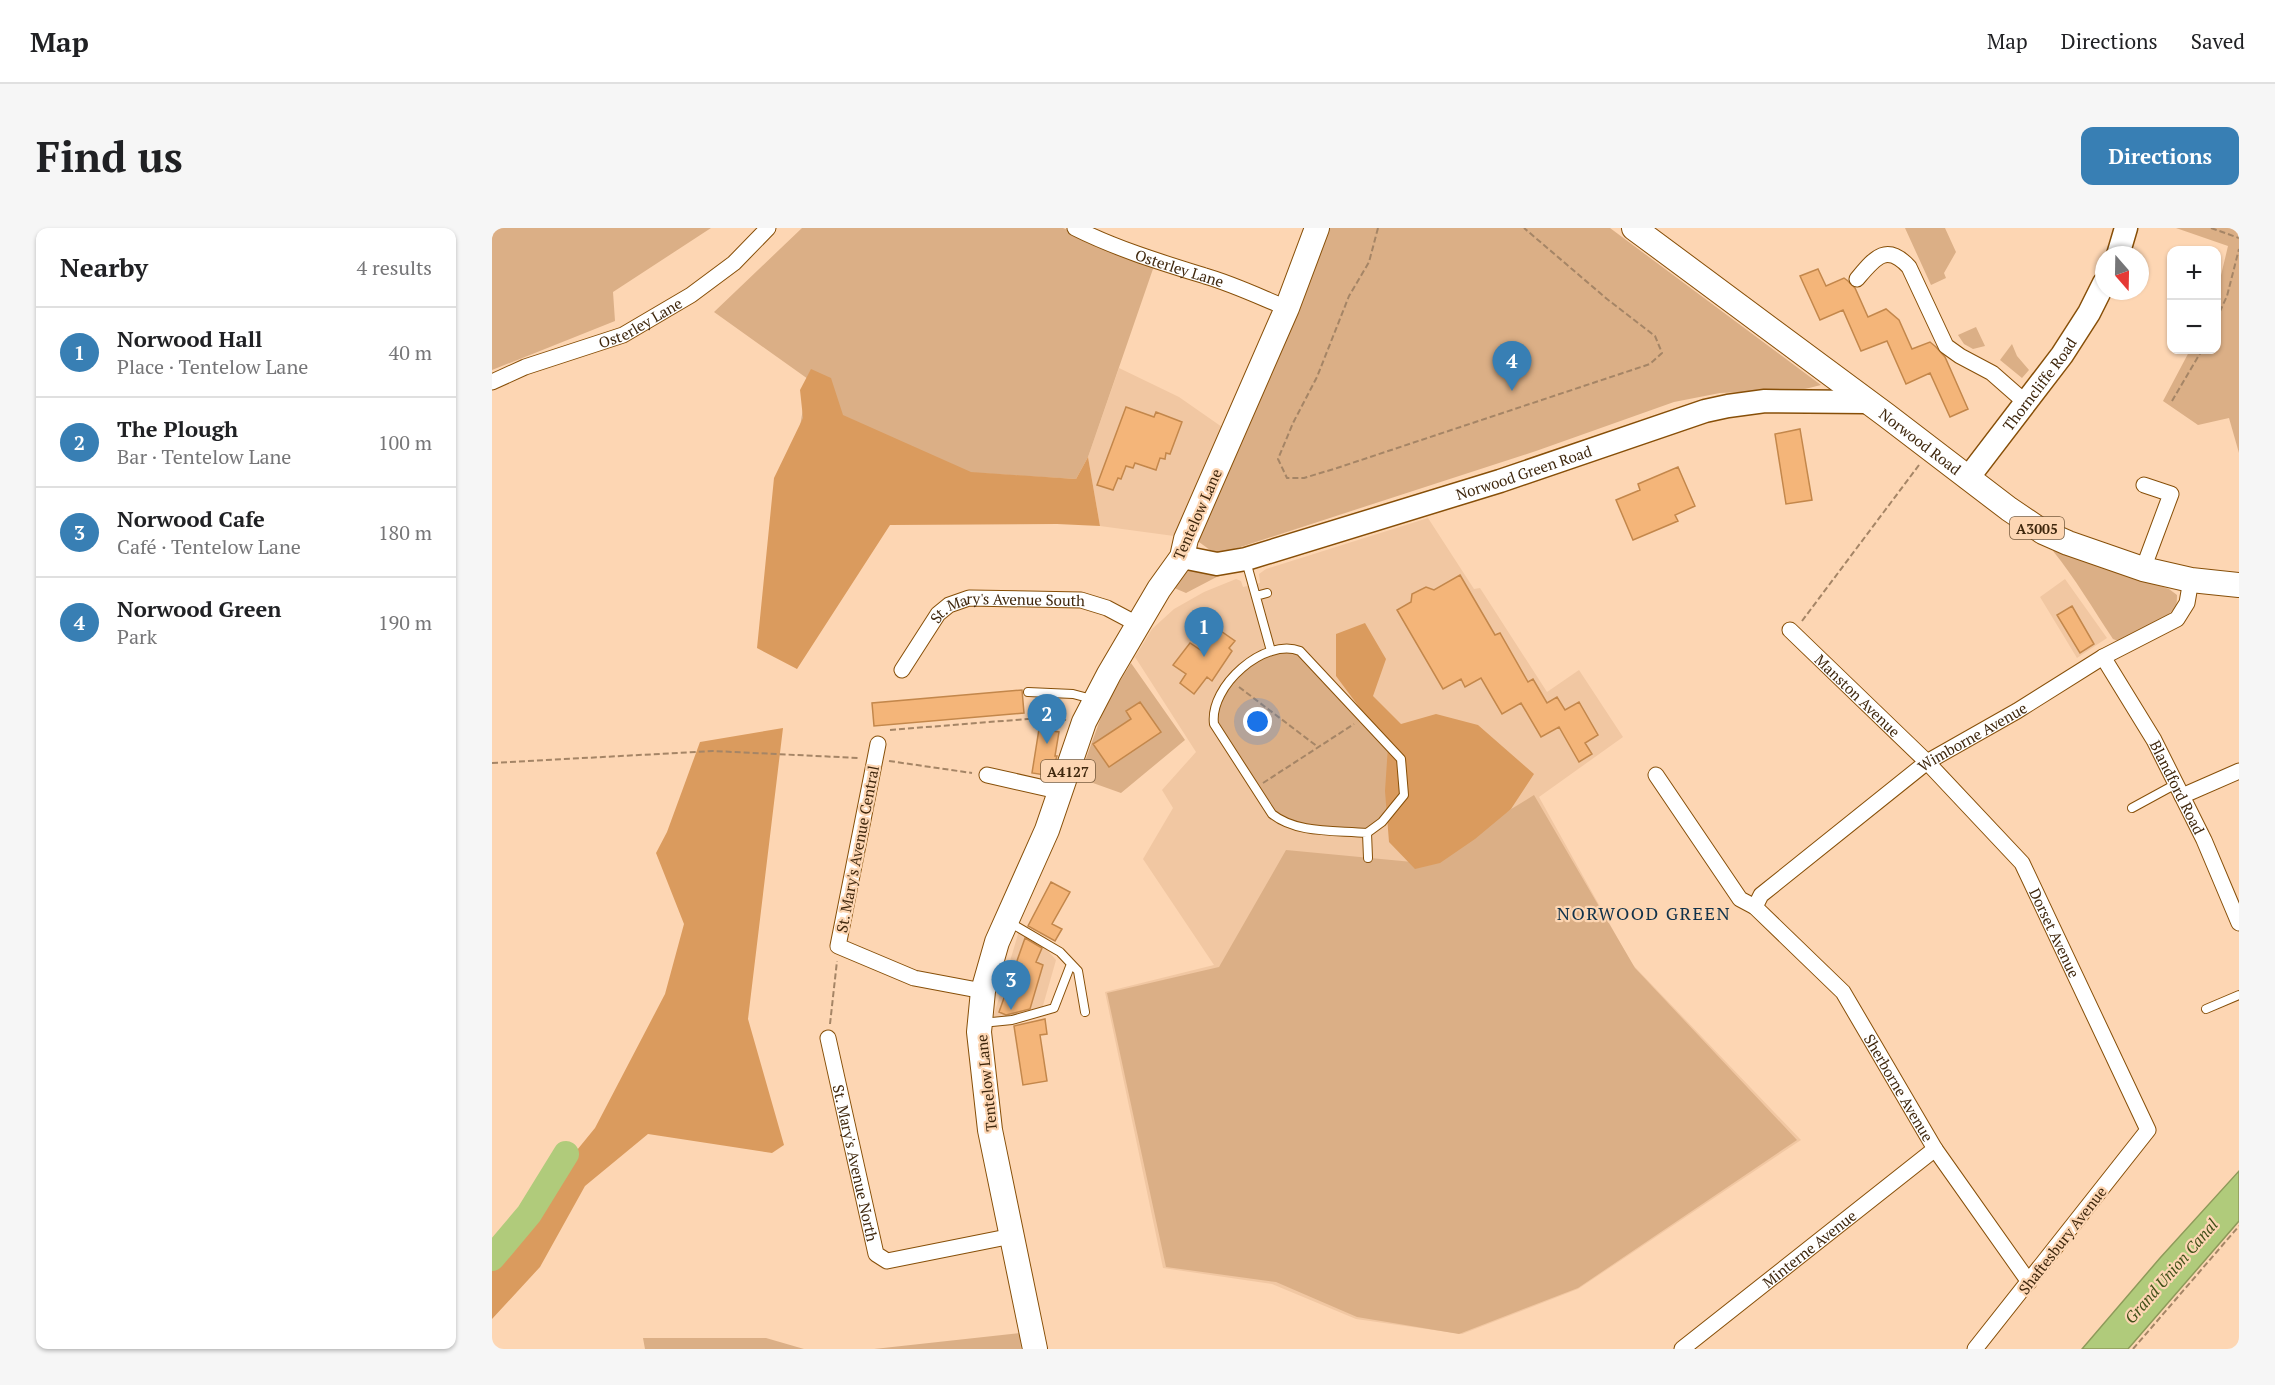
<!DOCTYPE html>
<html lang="en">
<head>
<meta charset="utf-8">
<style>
	:root { --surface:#fff; --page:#f6f6f6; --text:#202124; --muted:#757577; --line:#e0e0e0; --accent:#387fb4 }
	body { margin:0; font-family:"PT Serif",serif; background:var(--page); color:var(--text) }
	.controls { position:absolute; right:18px; top:18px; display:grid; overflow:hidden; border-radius:12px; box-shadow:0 2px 4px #0004 }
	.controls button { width:54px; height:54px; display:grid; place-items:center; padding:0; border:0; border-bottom:2px solid var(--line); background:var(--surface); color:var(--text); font:30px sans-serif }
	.compass { position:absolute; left:1603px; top:18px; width:54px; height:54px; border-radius:50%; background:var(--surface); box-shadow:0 2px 4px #0004; rotate:160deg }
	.you { position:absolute; left:766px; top:494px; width:21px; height:21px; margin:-15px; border:4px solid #fff; border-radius:50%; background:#1a73e8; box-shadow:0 0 0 9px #1a73e833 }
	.badge { display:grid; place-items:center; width:39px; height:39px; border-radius:50%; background:var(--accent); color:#fff; font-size:20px; font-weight:700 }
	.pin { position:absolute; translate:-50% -50px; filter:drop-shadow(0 2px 3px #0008) }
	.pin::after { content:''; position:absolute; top:32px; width:21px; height:18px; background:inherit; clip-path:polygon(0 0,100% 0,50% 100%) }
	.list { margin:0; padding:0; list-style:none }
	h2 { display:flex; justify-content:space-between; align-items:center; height:78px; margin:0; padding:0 24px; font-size:26px }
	h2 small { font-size:20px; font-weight:400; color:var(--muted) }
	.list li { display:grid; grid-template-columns:39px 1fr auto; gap:18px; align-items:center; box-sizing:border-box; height:90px; padding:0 24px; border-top:2px solid var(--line) }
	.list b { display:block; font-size:22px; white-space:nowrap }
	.list p { margin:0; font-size:20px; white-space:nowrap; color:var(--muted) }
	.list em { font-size:20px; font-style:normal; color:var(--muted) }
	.map { position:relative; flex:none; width:1747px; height:1121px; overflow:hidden; border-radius:12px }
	header { display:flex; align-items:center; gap:36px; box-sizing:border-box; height:84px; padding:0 30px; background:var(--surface); border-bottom:2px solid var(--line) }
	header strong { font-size:28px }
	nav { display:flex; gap:33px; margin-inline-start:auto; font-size:21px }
	.intro { display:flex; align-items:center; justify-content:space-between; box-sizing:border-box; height:144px; padding:0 36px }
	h1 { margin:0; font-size:42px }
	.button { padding:15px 27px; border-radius:12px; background:var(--accent); color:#fff; font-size:21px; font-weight:700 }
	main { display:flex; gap:36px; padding:0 36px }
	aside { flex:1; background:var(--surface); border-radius:12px; box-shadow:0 2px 4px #0004 }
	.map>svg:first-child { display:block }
	.built { fill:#f1c7a2 }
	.green { fill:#dbaf86; fill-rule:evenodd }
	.forest { fill:#da9b5e }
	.water { fill:#b0cb7b; stroke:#8e9a5a; stroke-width:1.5 }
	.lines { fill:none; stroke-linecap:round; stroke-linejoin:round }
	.river { stroke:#b0cb7b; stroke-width:26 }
	.building { fill:#f4b579; stroke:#c3874b; stroke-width:1.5 }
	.lane-casing { stroke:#874f08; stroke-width:10 }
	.street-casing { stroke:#874f08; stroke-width:17 }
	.secondary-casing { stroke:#874f08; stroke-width:25 }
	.primary-casing { stroke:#874f08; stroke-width:26 }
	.path { stroke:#a58566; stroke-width:2; stroke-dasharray:6 3; stroke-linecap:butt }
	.lane { stroke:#fff; stroke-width:8 }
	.street { stroke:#fff; stroke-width:15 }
	.secondary { stroke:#fff; stroke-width:22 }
	.primary { stroke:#fff; stroke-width:24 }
	.labels { text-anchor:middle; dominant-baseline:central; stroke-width:4.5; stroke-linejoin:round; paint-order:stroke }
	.shield { fill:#fdd6b3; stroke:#785c3f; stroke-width:1.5 }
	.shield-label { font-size:14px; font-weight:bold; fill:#3f270d }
	.street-label { font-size:15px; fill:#3f270d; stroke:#fdd6b3 }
	.water-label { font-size:16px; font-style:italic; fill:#405018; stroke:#fdd6b3 }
	.quarter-label { font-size:18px; letter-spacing:1.5px; fill:#0f314a; stroke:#fdd6b3 }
</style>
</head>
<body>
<header>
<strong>Map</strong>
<nav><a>Map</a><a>Directions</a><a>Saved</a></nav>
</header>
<div class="intro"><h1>Find us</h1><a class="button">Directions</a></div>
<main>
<aside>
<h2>Nearby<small>4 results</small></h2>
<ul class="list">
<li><span class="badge">1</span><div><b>Norwood Hall</b><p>Place · Tentelow Lane</p></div><em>40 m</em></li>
<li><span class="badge">2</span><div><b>The Plough</b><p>Bar · Tentelow Lane</p></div><em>100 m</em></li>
<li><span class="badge">3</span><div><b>Norwood Cafe</b><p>Café · Tentelow Lane</p></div><em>180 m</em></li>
<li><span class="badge">4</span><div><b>Norwood Green</b><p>Park</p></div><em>190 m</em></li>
</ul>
</aside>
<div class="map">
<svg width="1747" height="1121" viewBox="0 0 1747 1121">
	<rect width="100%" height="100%" fill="#fdd6b3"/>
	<!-- built -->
	<path class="built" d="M627 140 687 169 730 199 682 308 608 298 596 229Z
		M936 290 982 361 988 360 1055 464 1087 442 1131 509 1047 569 1140 736 1309 912 1086 1061 970 1106 864 1091 780 1056 671 1040 613 764 722 737 651 631 681 580 670 562 704 524 643 429 660 401 682 381 712 364 744 351 749 353 751 359 768 355 767 346 774 341Z
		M1573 351 1615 410 1585 430 1548 369Z
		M527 703 550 716 564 732 548 788 501 790Z"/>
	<!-- green -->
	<path class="green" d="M0 0H219L121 64 123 93 0 142Z
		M310 0H571L662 38 596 229 584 251 302 234 316 151 222 84Z
		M835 0H1118L1329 157 1313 161 1228 165 1182 174 1044 223 730 325 718 322 707 314 706 304Z
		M1413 0H1453L1464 24 1452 45 1454 50 1439 57Z
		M1684 0H1747V225L1737 190 1706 197 1671 173 1698 122H1724L1725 64 1736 18Z
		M1484 99 1493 118 1481 121 1472 116 1466 107Z
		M1520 116 1525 128 1537 142 1530 150 1508 132Z
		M1563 320 1591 332 1677 361 1685 367C1685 368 1685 376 1684 377 1679 391 1640 406 1626 413L1621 411C1601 381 1583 350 1561 323Z
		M698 342H738L694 365 680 359 691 345Z
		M799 419 909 531 912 567 875 605 805 599 780 586 722 496 725 470 738 452 779 423Z
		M639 435 693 512 629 565 587 550 613 478ZM648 474 668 504 601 516 639 491 634 483Z
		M1042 567 1143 740 1305 912 1086 1060 967 1106 865 1089 784 1054 674 1039 615 765 727 739 794 622 931 635Z
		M528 1105 529 1121H382Z
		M151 1110H274L312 1121H153Z"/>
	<!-- forest -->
	<path class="forest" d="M319 141 339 150 351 187 479 244 584 251 596 229 608 298 565 296 398 297 305 441 265 420 282 250 311 190 308 162Z
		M873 395 894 431 881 468 909 496 944 486 986 497 1042 546 1019 581 983 611 948 635 923 641 897 614 893 563 896 518 844 448V406Z
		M291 500 256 791 292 917 280 925 156 906 93 958 48 1039 0 1091V1026L103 900 173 766 192 696 164 625 175 604 208 514Z"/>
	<!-- water -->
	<path class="water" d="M1747 943V993L1636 1121H1590L1668 1030Z"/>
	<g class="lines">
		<!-- river -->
		<path class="river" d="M0 1030 37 986 74 926"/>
	</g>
	<!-- building -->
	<path class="building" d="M1326 41 1334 58 1352 50 1356 53 1363 60 1376 89 1394 81 1407 92 1420 121 1438 114 1444 119 1453 129 1476 181 1458 189 1438 145 1414 156 1395 113 1369 123 1351 82 1328 92 1308 48Z
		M634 179 662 189 664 184 690 194 678 226 674 225 673 231 668 230 664 242 643 235 641 240 634 238 629 251 626 250 621 262 605 257Z
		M1308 201 1320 272 1294 276 1283 206Z
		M1186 239 1203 278 1183 287 1186 293 1141 312 1124 272 1148 262 1146 256Z
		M968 347 1003 407 1008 405 1036 454 1041 451 1055 475 1065 469 1073 482 1087 474 1106 507 1093 515 1100 526 1087 534 1067 499 1049 509 1029 475 1010 486 989 450 973 459 969 451 951 461 905 382 919 374 920 366 934 359 942 362Z
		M1580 378 1602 416 1588 425 1565 387Z
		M726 401 743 413 737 420 740 423 720 453 715 449 702 466 688 455 694 446 681 437 698 415 710 423Z
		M530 462 532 485 382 498 380 475Z
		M648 474 669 504 617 539 601 516 639 491 634 483Z
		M547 501 567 504 563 528H565L559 548 540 545Z
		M559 654 578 664 560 696 570 701 563 713 536 698Z
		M533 710 550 720 544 734 551 737 538 781 514 787 507 784Z
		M553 791 555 806 548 807 555 853 531 857 522 798Z"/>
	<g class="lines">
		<defs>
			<path id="lane" d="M754 333 779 423
				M764 368 775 365
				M536 464 581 466 600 471
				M1640 580 1684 556
				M875 605 890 594 912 567 909 531 808 423C773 409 717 458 722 496L780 586C805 606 844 602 875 605L876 630
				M517 694 568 724 586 743 593 784
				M1714 781 1747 767
				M490 795 520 792 562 780 579 736"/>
			<g id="street">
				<path id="s1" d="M583 0C625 21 668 34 713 48 741 56 768 69 795 80"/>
				<path d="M1365 51C1382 31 1394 14 1417 39L1454 118 1468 128 1500 145 1533 174"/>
				<path id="s2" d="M0 154 33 139 131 107 199 67 242 35 276 0"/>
				<path d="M1651 341 1679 266 1652 257"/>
				<path id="s3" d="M1298 402 1435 534 1530 635 1656 902 1483 1121"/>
				<path id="s4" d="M1611 429 1662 512 1712 612 1747 695"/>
				<path id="s5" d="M410 442 446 386 457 377 477 370 589 372 615 380 647 397"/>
				<path d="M386 516 346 718 422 750 491 763"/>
				<path d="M495 547 570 564"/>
				<path id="s6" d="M1164 547 1248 671 1263 679 1351 764 1443 921 1537 1054"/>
				<path d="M1690 568 1747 543"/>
				<path id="s7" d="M1263 679 1269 667 1435 534 1525 483 1611 429 1685 391 1695 375 1699 352"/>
				<path id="s8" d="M336 810 384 1026 395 1033 520 1008"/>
				<path id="s9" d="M1190 1121 1443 921"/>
			</g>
			<g id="secondary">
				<path d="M1626 27 1634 0"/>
				<path id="s10" d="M1476 250 1570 127 1597 85 1612 55"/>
				<path id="s11" d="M690 329 725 336 754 331 1008 253 1213 183 1236 178 1273 173 1375 174"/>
			</g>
			<g id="primary">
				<path id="s12" d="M1142 0 1394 187 1517 281 1551 304 1576 315 1651 341 1699 352 1747 357"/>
				<path d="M543 1121 498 902 487 804 491 763 505 714 555 602 592 494 617 446 667 361 690 329 694 311 795 80 825 0"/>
			</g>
		</defs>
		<!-- lane casing -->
		<use href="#lane" class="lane-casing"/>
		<!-- street casing -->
		<use href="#street" class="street-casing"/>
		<!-- secondary casing -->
		<use href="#secondary" class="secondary-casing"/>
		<!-- primary casing -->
		<use href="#primary" class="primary-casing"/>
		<!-- path -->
		<path class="path" d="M886 0 877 34 857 68 825 149 801 195 786 231 795 250H812L845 240 1158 136 1170 125 1163 108 1115 71 1032 0
			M1719 0 1747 10
			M1724 92 1735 68 1747 21
			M1680 173 1710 122
			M1310 393 1427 237
			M747 459 826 519
			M398 502 560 489 574 492
			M397 533 480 545
			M0 535 221 523 367 530
			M771 555 862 496
			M338 796 345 733
			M1641 1121 1747 998"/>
		<!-- lane -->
		<use href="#lane" class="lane"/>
		<!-- street -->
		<use href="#street" class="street"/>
		<!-- secondary -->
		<use href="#secondary" class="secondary"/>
		<!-- primary -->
		<use href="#primary" class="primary"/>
	</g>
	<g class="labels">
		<!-- shield labels -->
		<g class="shield">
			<rect x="1518" y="289" width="54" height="22" rx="4.5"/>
			<rect x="549" y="532" width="54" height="22" rx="4.5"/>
		</g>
		<g class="shield-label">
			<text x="1545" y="300">A3005</text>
			<text x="576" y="543">A4127</text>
		</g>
		<!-- street labels -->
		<g class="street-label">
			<text stroke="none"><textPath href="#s1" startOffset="112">Osterley Lane</textPath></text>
			<text stroke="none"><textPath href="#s2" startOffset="160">Osterley Lane</textPath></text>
			<text stroke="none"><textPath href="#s10" startOffset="118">Thorncliffe Road</textPath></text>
			<text stroke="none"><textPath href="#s12" startOffset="357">Norwood Road</textPath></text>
			<text stroke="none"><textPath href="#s11" startOffset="356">Norwood Green Road</textPath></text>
			<text transform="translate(705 286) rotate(-66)">Tentelow Lane</text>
			<text stroke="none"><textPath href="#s5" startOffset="138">St. Mary's Avenue South</textPath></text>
			<text stroke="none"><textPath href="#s3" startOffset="94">Manston Avenue</textPath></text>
			<text stroke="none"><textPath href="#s7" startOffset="278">Wimborne Avenue</textPath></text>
			<text stroke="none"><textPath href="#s4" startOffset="150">Blandford Road</textPath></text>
			<text transform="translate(365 621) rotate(-79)">St. Mary's Avenue Central</text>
			<text stroke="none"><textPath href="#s3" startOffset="406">Dorset Avenue</textPath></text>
			<text transform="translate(494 855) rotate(-96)">Tentelow Lane</text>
			<text stroke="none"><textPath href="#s6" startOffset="400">Sherborne Avenue</textPath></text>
			<text stroke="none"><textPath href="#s8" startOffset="128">St. Mary's Avenue North</textPath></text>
			<text transform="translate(1570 1012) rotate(-52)">Shaftesbury Avenue</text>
			<text stroke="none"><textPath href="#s9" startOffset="162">Minterne Avenue</textPath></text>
		</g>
		<!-- water labels -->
		<g class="water-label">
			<text transform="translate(1679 1043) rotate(-49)">Grand Union Canal</text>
		</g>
		<!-- quarter labels -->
		<g class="quarter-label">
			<text x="1152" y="685">NORWOOD GREEN</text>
		</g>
	</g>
</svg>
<div class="controls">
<button>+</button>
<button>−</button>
</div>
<svg class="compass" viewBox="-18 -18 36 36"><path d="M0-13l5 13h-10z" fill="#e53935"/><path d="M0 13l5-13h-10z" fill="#757577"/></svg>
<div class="you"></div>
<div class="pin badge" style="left:712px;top:429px">1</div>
<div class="pin badge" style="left:555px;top:516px">2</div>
<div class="pin badge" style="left:519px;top:782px">3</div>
<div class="pin badge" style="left:1020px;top:163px">4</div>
</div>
</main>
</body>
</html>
